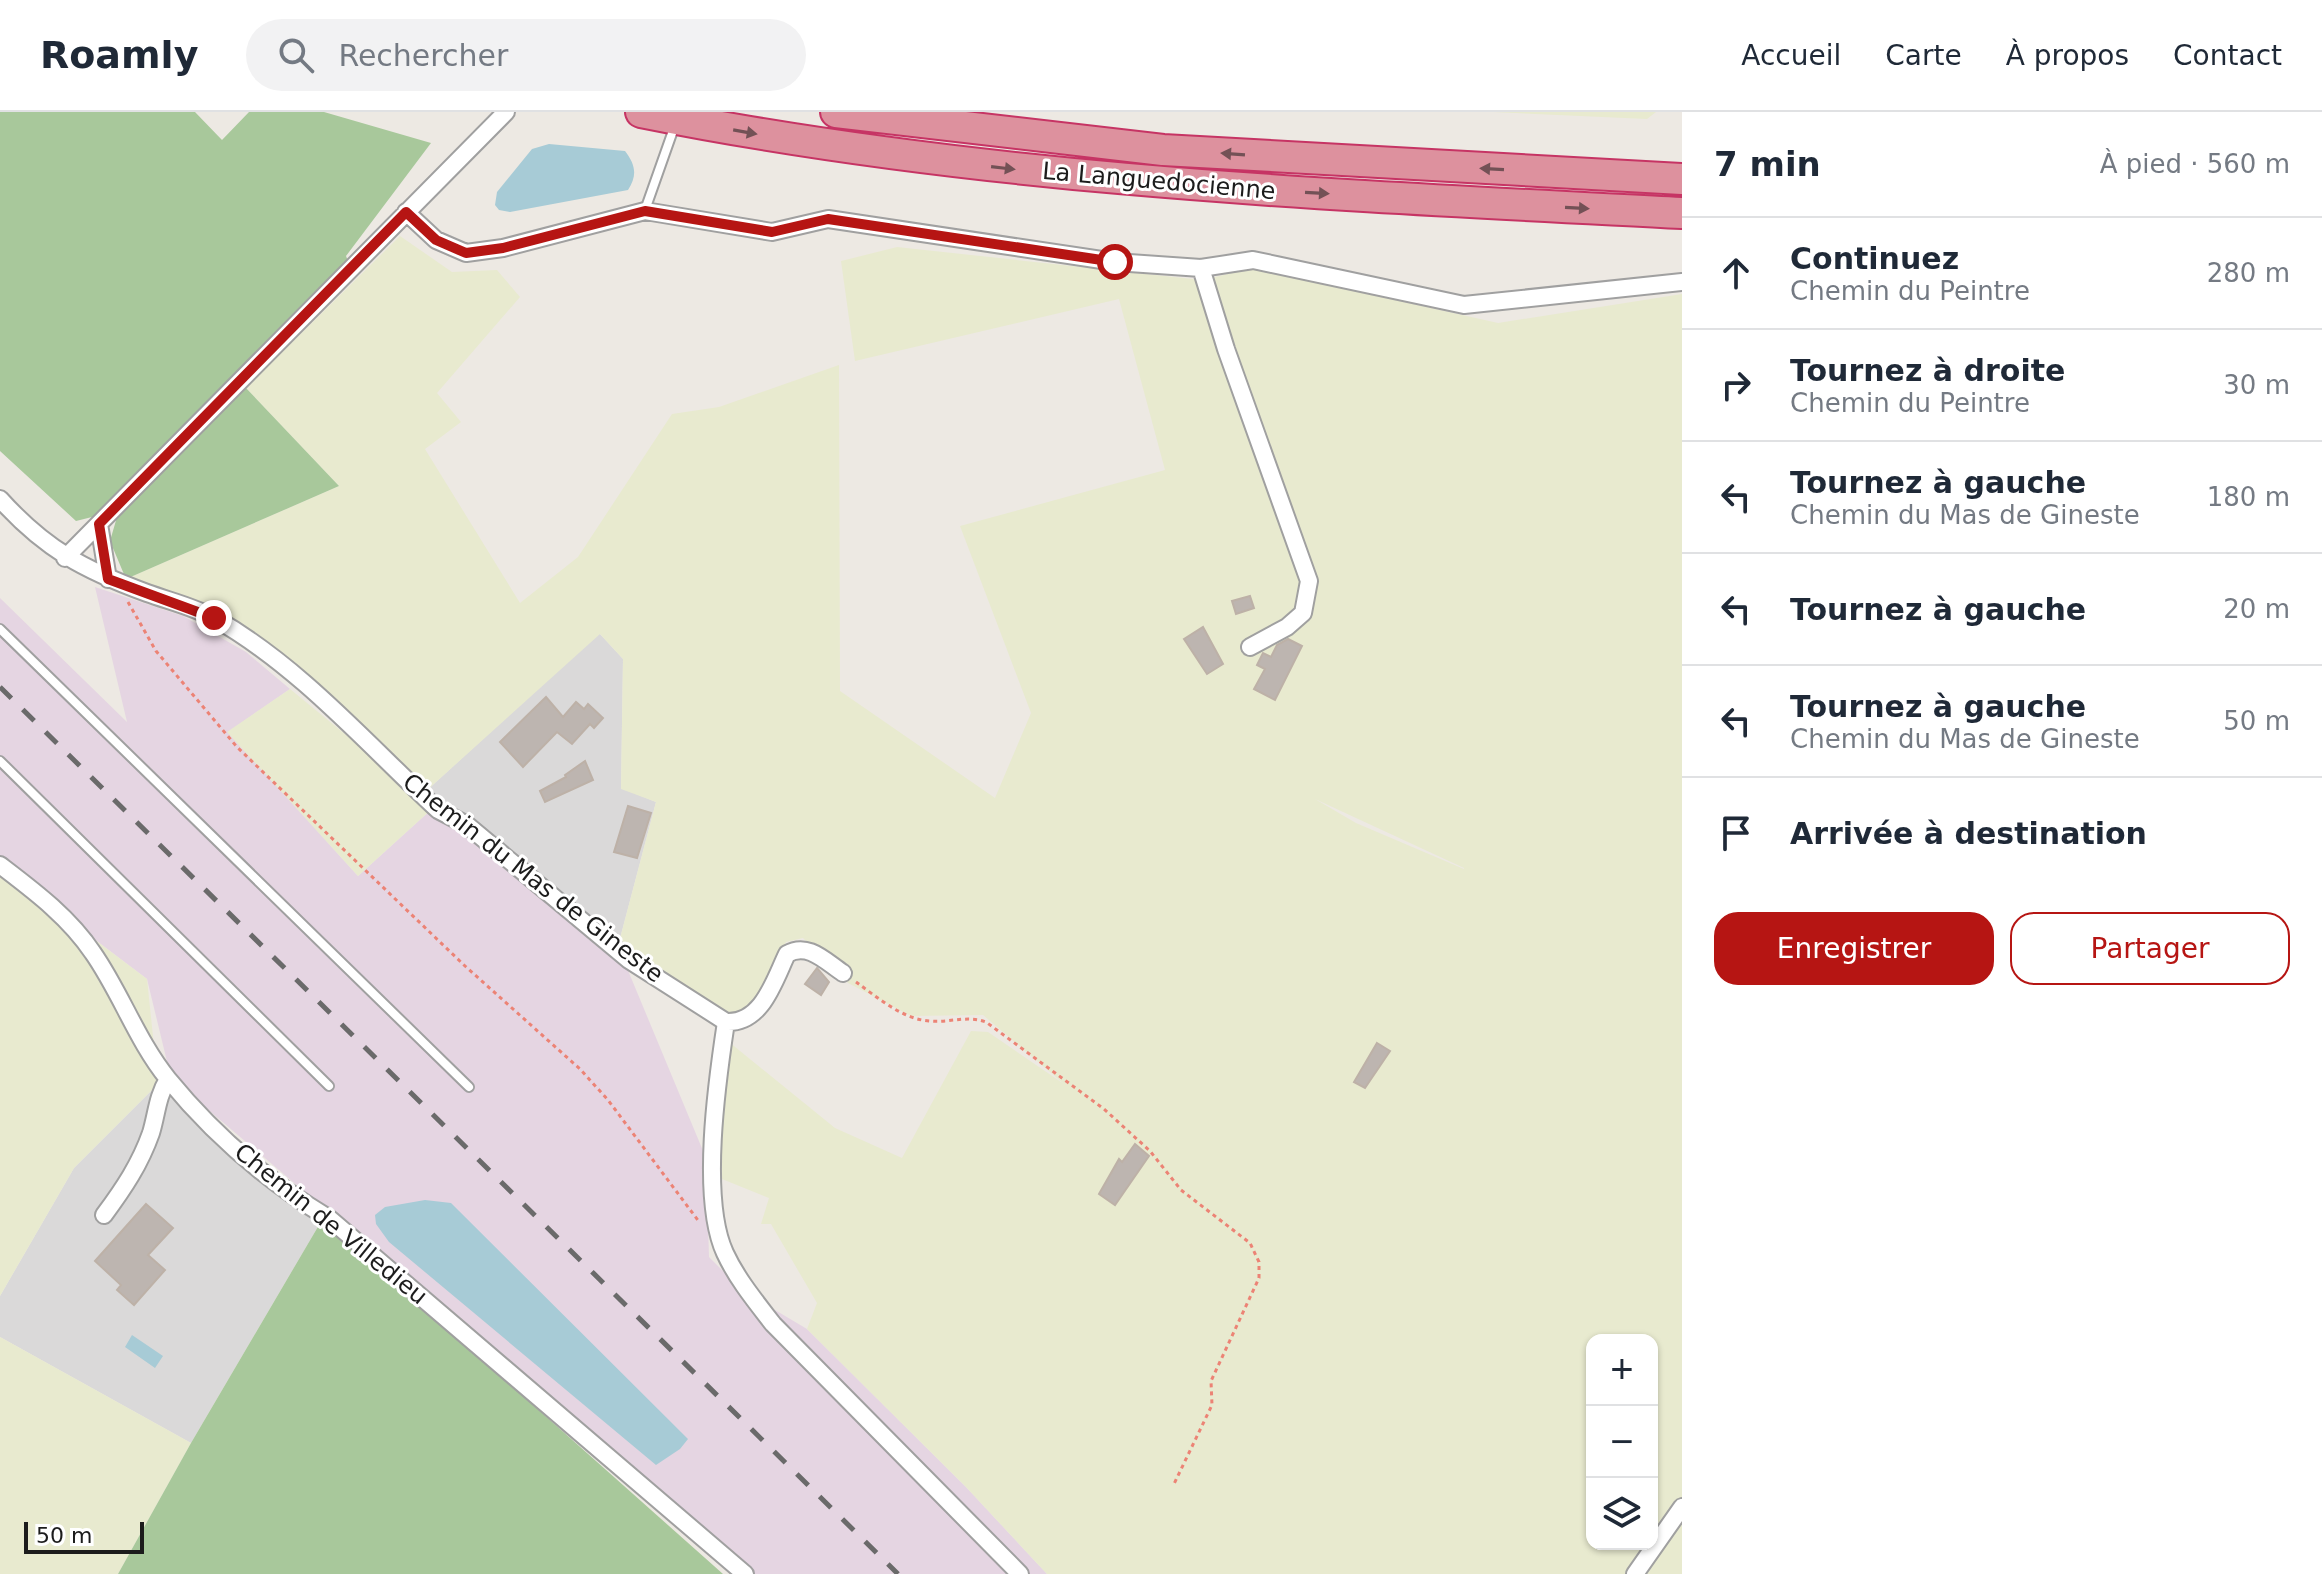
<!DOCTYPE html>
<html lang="fr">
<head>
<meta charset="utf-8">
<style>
	:root { --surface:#fff; --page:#f2f2f3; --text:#1f2937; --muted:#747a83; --line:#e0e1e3; --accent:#b61513 }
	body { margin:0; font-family:"DejaVu Sans",sans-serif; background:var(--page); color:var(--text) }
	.controls { position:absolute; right:24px; bottom:24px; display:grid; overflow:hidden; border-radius:16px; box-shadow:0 2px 6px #0004 }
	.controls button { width:72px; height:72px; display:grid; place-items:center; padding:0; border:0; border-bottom:2px solid var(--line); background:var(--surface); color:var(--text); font:40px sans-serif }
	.scale { position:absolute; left:24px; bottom:20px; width:120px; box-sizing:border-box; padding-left:8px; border:4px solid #1c1c1c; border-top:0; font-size:22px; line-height:28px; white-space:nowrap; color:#1c1c1c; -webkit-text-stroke:6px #fff; paint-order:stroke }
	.stop { position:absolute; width:24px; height:24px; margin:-18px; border:6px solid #b61513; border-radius:50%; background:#fff }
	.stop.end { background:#b61513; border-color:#fff; box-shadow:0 2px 8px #0008 }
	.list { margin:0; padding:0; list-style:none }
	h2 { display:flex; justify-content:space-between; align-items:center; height:104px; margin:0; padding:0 32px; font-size:34px }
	h2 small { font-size:26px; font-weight:400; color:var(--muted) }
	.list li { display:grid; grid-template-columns:52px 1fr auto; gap:24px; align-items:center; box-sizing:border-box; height:112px; padding:0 32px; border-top:2px solid var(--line) }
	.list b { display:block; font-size:30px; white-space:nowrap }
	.list p { margin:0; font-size:26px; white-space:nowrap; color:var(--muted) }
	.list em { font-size:26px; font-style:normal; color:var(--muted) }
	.actions { display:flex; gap:16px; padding:24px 32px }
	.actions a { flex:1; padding:18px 0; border:2px solid var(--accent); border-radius:24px; text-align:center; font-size:28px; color:var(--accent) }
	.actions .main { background:var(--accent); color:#fff }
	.icon { flex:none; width:44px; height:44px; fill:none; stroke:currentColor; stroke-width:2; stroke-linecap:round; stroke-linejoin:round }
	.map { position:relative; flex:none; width:1682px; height:1462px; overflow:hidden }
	header { display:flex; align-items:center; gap:48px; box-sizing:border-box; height:112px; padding:0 40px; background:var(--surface); border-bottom:2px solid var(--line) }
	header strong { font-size:38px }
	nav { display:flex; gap:44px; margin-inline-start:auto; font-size:28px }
	.search { width:560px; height:72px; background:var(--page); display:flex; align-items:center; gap:20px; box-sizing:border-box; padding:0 28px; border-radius:44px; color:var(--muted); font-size:30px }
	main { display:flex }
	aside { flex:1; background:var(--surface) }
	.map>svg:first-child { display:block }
	.residential { fill:#dad9d9 }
	.industrial { fill:#e5d5e2 }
	.farmland { fill:#e8eacf; fill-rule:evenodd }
	.forest { fill:#a8c89b }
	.water { fill:#a7cbd6 }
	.building { fill:#bdb5b0; stroke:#bdb1a7; stroke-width:2 }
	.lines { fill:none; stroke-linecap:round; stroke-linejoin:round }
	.lane-casing { stroke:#a0a0a0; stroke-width:12 }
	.street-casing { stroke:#a0a0a0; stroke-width:20 }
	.highway-casing { stroke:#c63464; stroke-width:34 }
	.path { stroke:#ec8375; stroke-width:3; stroke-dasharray:4 4; stroke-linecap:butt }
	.lane { stroke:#fff; stroke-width:8 }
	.street { stroke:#fff; stroke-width:16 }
	.highway { stroke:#dd919e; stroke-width:30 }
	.rail { stroke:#6a6a6a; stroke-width:5; stroke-dasharray:16 16; stroke-linecap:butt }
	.oneway { fill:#735156 }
	.route { stroke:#b61513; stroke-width:10 }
	.labels { text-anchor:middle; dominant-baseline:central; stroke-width:6; stroke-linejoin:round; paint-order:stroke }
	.street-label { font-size:24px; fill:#1c1c1c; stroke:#fff }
</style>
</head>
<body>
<header>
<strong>Roamly</strong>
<div class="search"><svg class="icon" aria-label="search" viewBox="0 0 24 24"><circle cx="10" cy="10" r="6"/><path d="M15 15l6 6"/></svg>Rechercher</div>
<nav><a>Accueil</a><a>Carte</a><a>À propos</a><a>Contact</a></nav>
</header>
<main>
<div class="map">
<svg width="1682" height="1462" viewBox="0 0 1682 1462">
	<rect width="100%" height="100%" fill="#ede9e3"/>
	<!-- residential -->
	<path class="residential" d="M599 521 623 547 621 676 656 690 618 834 425 680Z
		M158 972 319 1113 191 1331 0 1225V1184L74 1056Z"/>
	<!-- industrial -->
	<path class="industrial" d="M95 475 183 504 246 540 290 577 228 620 358 764 434 695 622 844 706 1046 709 1145 743 1179 807 1217 966 1375 1047 1462H753L171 966 147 867 0 756V486L127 610Z"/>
	<!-- farmland -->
	<path class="farmland" d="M1493 0H1656L1647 7Z
		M400 124 452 160 497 158 520 185 437 281 461 310 425 337 520 491 578 445 672 302 719 295 839 253 840 579 995 686 1031 601 960 414 1165 358 1119 187 855 249 841 149 897 135 1202 168 1302 462 1316 488 1289 394 1211 166 1252 156 1498 211 1682 182V1390L1631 1462H1047L966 1375 807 1217 817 1191 771 1112H761L769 1086 717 1065 719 985 729 930 835 1016 902 1046 971 919 988 920 1064 972 983 903 911 904 848 871 803 826 786 830 752 899 737 908 618 834 656 690 621 677 623 547 600 522 425 680 214 502 126 467 339 374 246 276ZM1315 687 1464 756V757L1356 711ZM1592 1228H1652V1432H1592Z
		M290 577 434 695 358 764 227 620Z
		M0 756 147 867 158 972 74 1056 0 1184Z
		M0 1225 191 1331 118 1462H0Z
		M1682 1410V1462H1647Z"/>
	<!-- forest -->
	<path class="forest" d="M0 0H195L222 28 249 0H324L431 31 346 144 350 154 112 400 76 409 0 339Z
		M246 276 339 374 126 467 110 429 117 405Z
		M319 1113 335 1117 723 1462H118L191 1331Z"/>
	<!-- water -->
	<path class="water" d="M549 32 625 39C635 52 638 63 628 78L510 100 499 98 495 93 497 80 532 37Z
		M425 1088 451 1091 688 1327 680 1337 656 1353 389 1130 376 1112 375 1103 385 1095Z
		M132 1223 163 1244 155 1256 125 1235Z"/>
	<!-- building -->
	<path class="building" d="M1250 484 1254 496 1236 502 1232 489Z
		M1203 515 1223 552 1207 562 1184 527Z
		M1288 527 1302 534 1275 588 1254 577 1265 557 1257 553 1263 541 1271 545 1277 533Z
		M546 585 563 605 576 590 584 597 588 592 603 606 594 616 590 612 572 632 557 620 523 655 500 630Z
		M585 649 593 668 545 690 540 679 566 665 565 663Z
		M628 694 651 701 637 746 614 740Z
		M817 856 829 870 821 883 805 872Z
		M1377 931 1390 939 1365 976 1354 970Z
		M1135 1032 1149 1044 1115 1093 1099 1082 1119 1047 1122 1050Z
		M146 1092 173 1116 148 1143 165 1158 134 1193 117 1178 121 1173 95 1149Z"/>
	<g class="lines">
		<defs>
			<path id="lane" d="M645 98 675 13
				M0 517 469 975
				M0 649 329 974"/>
			<path id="street" d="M406 100 436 128 466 141 503 136 645 99 772 120 828 107 1115 150 1201 156 1253 148 1464 193 1682 170
				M1201 156 1226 237 1309 469 1303 501 1287 515 1250 535
				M0 387C45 437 84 458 147 481 169 489 195 495 216 507 300 555 367 632 438 698L467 713 629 848 726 910C762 912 774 869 787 842 808 830 825 849 843 861
				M99 412 108 467
				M65 446 506 0
				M0 753C34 779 69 805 93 841 121 881 137 929 168 967 213 1022 270 1071 330 1107L745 1462
				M726 910C717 969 700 1087 725 1141 737 1167 756 1190 773 1212L1020 1462
				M104 1103C124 1076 140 1052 151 1021 157 1001 157 985 168 967
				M1635 1462 1682 1395"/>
			<path id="highway" d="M641 0C985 69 1333 83 1682 101
				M836 0 1163 38 1682 67"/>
		</defs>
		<!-- lane casing -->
		<use href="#lane" class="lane-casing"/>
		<!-- street casing -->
		<use href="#street" class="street-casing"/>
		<!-- highway casing -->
		<use href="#highway" class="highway-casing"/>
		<!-- path -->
		<path class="path" d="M128 490 156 539 237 635 465 854 580 957 608 988 700 1111
			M856 870C877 885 902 907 929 909 949 911 967 903 986 910L1104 997 1150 1039 1181 1078 1250 1131 1259 1150V1166L1211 1269 1212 1293 1173 1374"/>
		<!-- lane -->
		<use href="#lane" class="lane"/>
		<!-- street -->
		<use href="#street" class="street"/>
		<!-- highway -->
		<use href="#highway" class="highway"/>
		<!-- rail -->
		<path class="rail" d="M0 575 898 1462"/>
	</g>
	<!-- one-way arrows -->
	<defs><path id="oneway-solid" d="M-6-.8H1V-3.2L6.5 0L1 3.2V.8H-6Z" transform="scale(2)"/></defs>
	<g class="oneway">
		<use href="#oneway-solid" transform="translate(745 20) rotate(10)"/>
		<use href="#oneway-solid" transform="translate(1233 42) rotate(-176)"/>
		<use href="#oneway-solid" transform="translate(1003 56) rotate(7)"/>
		<use href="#oneway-solid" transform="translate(1492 57) rotate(-177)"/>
		<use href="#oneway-solid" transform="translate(1317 81) rotate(3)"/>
		<use href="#oneway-solid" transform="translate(1577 96) rotate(3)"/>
	</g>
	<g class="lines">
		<!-- route -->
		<path class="route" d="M214 506 108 467 99 412 406 100 436 128 466 141 503 136 645 99 772 120 828 107 1115 150"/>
	</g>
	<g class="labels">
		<!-- street labels -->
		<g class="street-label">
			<text transform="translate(1159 69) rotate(5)">La Languedocienne</text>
			<text transform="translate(533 766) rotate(38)">Chemin du Mas de Gineste</text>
			<text transform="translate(331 1112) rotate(39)">Chemin de Villedieu</text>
		</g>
	</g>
</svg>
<div class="controls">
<button>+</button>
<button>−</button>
<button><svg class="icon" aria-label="layers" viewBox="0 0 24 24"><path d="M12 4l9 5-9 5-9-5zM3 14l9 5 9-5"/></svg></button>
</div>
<div class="scale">50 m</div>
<div class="stop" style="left:1115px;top:150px"></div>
<div class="stop end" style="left:214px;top:506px"></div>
</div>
<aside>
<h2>7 min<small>À pied · 560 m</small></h2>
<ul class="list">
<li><svg class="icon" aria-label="ahead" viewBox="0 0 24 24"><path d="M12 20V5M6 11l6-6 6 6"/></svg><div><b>Continuez</b><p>Chemin du Peintre</p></div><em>280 m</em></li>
<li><svg class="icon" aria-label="right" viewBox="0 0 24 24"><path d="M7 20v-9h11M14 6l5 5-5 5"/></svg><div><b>Tournez à droite</b><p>Chemin du Peintre</p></div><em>30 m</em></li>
<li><svg class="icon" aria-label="left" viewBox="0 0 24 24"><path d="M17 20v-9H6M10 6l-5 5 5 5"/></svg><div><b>Tournez à gauche</b><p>Chemin du Mas de Gineste</p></div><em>180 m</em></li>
<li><svg class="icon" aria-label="left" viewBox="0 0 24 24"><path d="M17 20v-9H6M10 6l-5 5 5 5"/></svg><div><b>Tournez à gauche</b></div><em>20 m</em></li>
<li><svg class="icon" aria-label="left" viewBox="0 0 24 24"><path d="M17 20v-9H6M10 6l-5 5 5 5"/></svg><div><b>Tournez à gauche</b><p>Chemin du Mas de Gineste</p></div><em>50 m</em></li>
<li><svg class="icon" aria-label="arrive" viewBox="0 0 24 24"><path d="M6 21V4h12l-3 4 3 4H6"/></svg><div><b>Arrivée à destination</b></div></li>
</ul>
<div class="actions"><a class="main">Enregistrer</a><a>Partager</a></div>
</aside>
</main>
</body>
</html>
